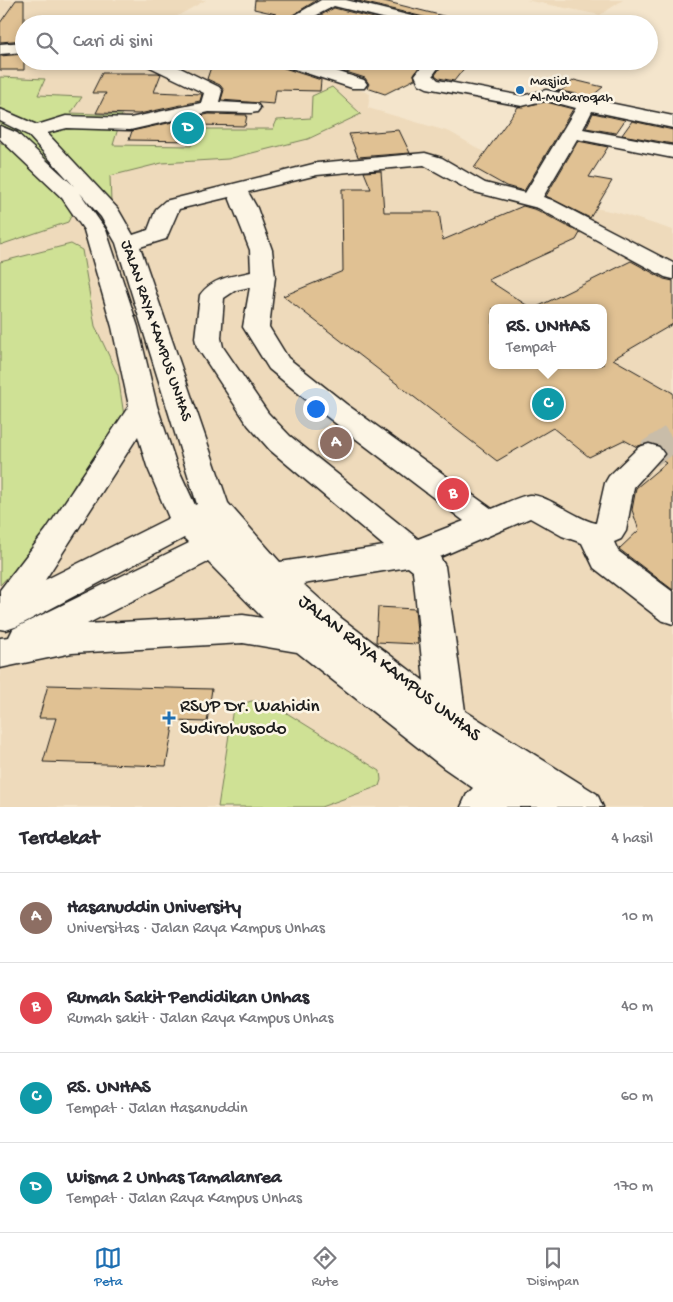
<!DOCTYPE html>
<html lang="id">
<head>
<meta charset="utf-8">
<style>
	:root { --surface:#fff; --page:#f2f2f3; --text:#2b2b33; --muted:#7c7c81; --line:#e1e1e2; --accent:#1f6fb2 }
	body { margin:0; font-family:"Gochi Hand",sans-serif; background:var(--page); color:var(--text) }
	.you { position:absolute; left:315px; top:408px; width:18px; height:18px; margin:-12px; border:4px solid #fff; border-radius:50%; background:#1a73e8; box-shadow:0 0 0 8px #1a73e833 }
	.badge { display:grid; place-items:center; width:32px; height:32px; border-radius:50%; background:var(--accent); color:#fff; font-size:16px; font-weight:700 }
	.pin { position:absolute; translate:-50% -50%; border:2px solid #fff; box-shadow:0 1px 5px #0006 }
	.popup { position:absolute; left:489px; top:304px; width:118px; height:65px; box-sizing:border-box; display:grid; place-content:center; border-radius:10px; background:var(--surface); filter:drop-shadow(0 1px 4px #0005); font-size:16px; white-space:nowrap; color:var(--muted) }
	.popup b { font-size:19px; color:var(--text) }
	.popup::after { content:''; position:absolute; left:50%; top:100%; margin-left:-10px; border:10px solid transparent; border-top-color:var(--surface) }
	.list { margin:0; padding:0; list-style:none }
	h2 { display:flex; justify-content:space-between; align-items:center; height:65px; margin:0; padding:0 20px; font-size:21px }
	h2 small { font-size:16px; font-weight:400; color:var(--muted) }
	.list li { display:grid; grid-template-columns:32px 1fr auto; gap:15px; align-items:center; box-sizing:border-box; height:90px; padding:0 20px; border-top:1px solid var(--line) }
	.list b { display:block; font-size:19px; white-space:nowrap }
	.list p { margin:0; font-size:16px; white-space:nowrap; color:var(--muted) }
	.list em { font-size:16px; font-style:normal; color:var(--muted) }
	.icon { flex:none; width:28px; height:28px; fill:none; stroke:currentColor; stroke-width:2; stroke-linecap:round; stroke-linejoin:round }
	.map { position:relative; flex:none; width:673px; height:807px; overflow:hidden }
	.search { position:absolute; background:var(--surface); box-shadow:0 2px 8px #0003; left:15px; right:15px; top:15px; height:55px; display:flex; align-items:center; gap:12px; box-sizing:border-box; padding:0 18px; border-radius:28px; color:var(--muted); font-size:19px }
	.sheet { height:425px; background:var(--surface) }
	nav { display:flex; justify-content:space-around; align-items:center; box-sizing:border-box; height:70px; border-top:1px solid var(--line); background:var(--surface); font-size:14px; color:var(--muted) }
	nav a { display:grid; justify-items:center; gap:2px }
	nav .on { color:var(--accent) }
	.map>svg:first-child { display:block }
	.built { fill:#eedabb; fill-rule:evenodd }
	.green { fill:#cfe195; stroke:#767e58 }
	.building { fill:#e0c193; stroke:#1c1c1c }
	.lines { fill:none; stroke-linecap:round; stroke-linejoin:round }
	.minor-tunnel { stroke:#c9bda9; stroke-width:28; stroke-dasharray:28 14; stroke-linecap:butt }
	.minor-casing { stroke:#1c1c1c; stroke-width:3 }
	.minor { fill:#fcf5e5; fill-rule:evenodd }
	.poi-dot { fill:#1f6fb2; stroke:#fcf5e5; stroke-width:2 }
	.labels { text-anchor:middle; dominant-baseline:central; stroke-width:5; stroke-linejoin:round; paint-order:stroke }
	.far-poi-label { font-size:14px; fill:#1c1c1c; stroke:#fcf5e5; text-anchor:start }
	.street-label { font-size:16px; fill:#1c1c1c; stroke:#fcf5e5 }
	.near-street-label { font-size:19px; fill:#1c1c1c; stroke:#fcf5e5 }
	.near-poi-label { font-size:19px; fill:#1c1c1c; stroke:#fcf5e5; text-anchor:start }
</style>
</head>
<body>
<div class="map">
<svg width="673" height="807" viewBox="0 0 673 807">
	<rect width="100%" height="100%" fill="#f4e5cc"/>
	<filter id="ink" filterUnits="userSpaceOnUse"><feTurbulence type="fractalNoise" baseFrequency=".02" numOctaves="2"/><feDisplacementMap in="SourceGraphic" scale="10" xChannelSelector="R" yChannelSelector="G"/><feConvolveMatrix kernelMatrix="1 2 1 2 8 2 1 2 1" color-interpolation-filters="sRGB"/></filter>
	<g filter="url(#ink)">
		<!-- built -->
		<path class="built" d="M0 0H206L172 19 181 24H24V61H284L370 94 368 108 450 132 508 166 495 187 619 213 673 230V807H0ZM493 308H603V365H493Z
			M526 0H623L600 15Z"/>
		<!-- green -->
		<path class="green" d="M0 77 45 79 38 95 82 97 71 113 122 115 113 145 191 146 205 129H273L277 120 311 118 312 96 332 87 361 114 308 139 228 159 162 163 110 176 111 202 79 211 62 174 14 131 0 124Z
			M0 142 35 168 73 212 68 222 0 245Z
			M71 244 82 250 95 326 118 375 124 416 75 484 49 534 0 585V262Z
			M251 701 269 702 380 771 381 780 379 786 321 807H218L233 708Z"/>
		<!-- building -->
		<path class="building" d="M16 0H24V40L0 42V23Z
			M255 0H317L278 24H254L252 23 276 14 254 9Z
			M354 0H380L475 24H437L432 19Z
			M334 8 398 24H304Z
			M24 54V70H0V56Z
			M213 61H278L281 67 321 80 320 91 276 90 274 104 221 100 224 90 220 85 207 79Z
			M312 61H423L414 74 415 79 385 94 367 88 369 84 365 78Z
			M445 61H470L454 81 439 78 435 75Z
			M102 73H158L161 74 154 92 202 94 200 101 139 114 96 113 106 93H92Z
			M574 80 603 87 591 97 551 89 561 91Z
			M546 102 573 109 524 191 506 186 474 168 518 107Z
			M593 113 625 120 616 133 586 128Z
			M209 114 247 115 245 126 198 125 193 141 129 140 132 131Z
			M632 121 673 130V144L622 135Z
			M399 130 410 153 358 157 349 134Z
			M578 141 608 147 589 177 612 181 590 218 546 196Z
			M381 171 384 212H439L443 240 523 206 537 210 580 233 576 240 488 280 531 308H493V365H603V308H535L631 261 664 279 673 281V324L613 359 673 393V590L619 549 639 530 632 510 636 488 666 463 661 460 666 454 661 446 648 442 637 447 624 440 589 457 553 428 497 461 283 296 343 271 342 189H371L364 172Z
			M378 607 415 609 418 644 376 642Z
			M48 685 212 689 207 722 174 721 166 766 43 762 56 718H39Z"/>
		<g class="lines">
			<!-- minor-tunnel -->
			<path class="minor-tunnel" d="M649 454 673 438"/>
			<defs>
				<path id="minor" d="M321 0H346L432 21 435 24H407L334 6 300 24H280Z
					M24 42V52L0 54V44Z
					M144 61H166L219 87 222 91 219 102 257 104 260 108 257 112 251 113 209 112 130 130 67 128 47 133 118 209 133 235 148 230 156 209 165 201 317 163 425 153 442 158 485 183 525 193 576 108 546 100 522 106 427 88 419 84 415 75 426 61H443L433 75 438 80 522 96 546 90 673 116V128L592 111 583 129 673 146V158L577 139 543 197 552 200 673 263V279L665 277 538 208 471 191 424 165 317 175 248 192 257 208 272 250 275 277 269 327 288 358 346 404 492 509C503 505 516 497 529 495 546 493 575 519 596 523L605 483 609 476 639 447 649 444 659 447 664 454 634 487 626 531 621 539 614 542 618 551 673 592V624L661 620 594 568 582 543 562 536 530 518 440 557 445 566 465 711 597 794 603 807H461L467 794 473 788 444 768 297 652 243 643 72 653 0 668V638L9 637 13 629 189 543 184 538 18 626 6 630 0 629V590L46 530 129 406 112 327 84 230 62 198 0 139V126L17 133 74 186 28 135 0 121V109L37 125 66 116 130 118 201 103 204 93 146 65ZM80 193 101 217 116 243 197 504 195 505 177 466 157 406 138 327 106 230ZM229 197 250 250 251 272C232 276 212 278 200 295L195 338 197 347 248 425 270 450 384 546 280 562 228 503 140 247 166 239 179 209ZM250 287 243 327 269 369 326 416 464 521 418 539 290 436 268 413 223 347 221 338 224 298 236 290ZM138 436 147 466 169 518 45 580ZM208 562 263 618 243 615 87 624ZM408 567 413 571 424 681 341 618 303 584Z
					M280 61H305L364 80 367 84 364 88H352L282 65Z"/>
			</defs>
			<!-- minor casing -->
			<use href="#minor" class="minor-casing"/>
			<!-- minor -->
			<use href="#minor" class="minor"/>
		</g>
	</g>
	<!-- markers -->
	<g class="poi-dot">
		<circle cx="520" cy="90" r="5"/>
		<path d="M166.5 710.5h5v5h5v5h-5v5h-5v-5h-5v-5h5z"/>
	</g>
	<g class="labels">
		<!-- far-poi labels -->
		<g class="far-poi-label">
			<text x="530" y="82">Masjid<tspan x="530" dy="16">Al-Mubaroqah</tspan></text>
		</g>
		<!-- street labels -->
		<g class="street-label">
			<text transform="translate(155 331) rotate(71)">JALAN RAYA KAMPUS UNHAS</text>
		</g>
		<!-- near-street labels -->
		<g class="near-street-label">
			<text transform="translate(389 669) rotate(38)">JALAN RAYA KAMPUS UNHAS</text>
		</g>
		<!-- near-poi labels -->
		<g class="near-poi-label">
			<text x="180" y="707">RSUP Dr. Wahidin<tspan x="180" dy="22">Sudirohusodo</tspan></text>
		</g>
	</g>
</svg>
<div class="you"></div>
<div class="pin badge" style="left:336px;top:443px;background:#8d6e63">A</div>
<div class="pin badge" style="left:453px;top:494px;background:#e0444e">B</div>
<div class="pin badge" style="left:548px;top:404px;background:#0f9aa8">C</div>
<div class="popup"><b>RS. UNHAS</b>Tempat</div>
<div class="pin badge" style="left:188px;top:128px;background:#0f9aa8">D</div>
<div class="search"><svg class="icon" aria-label="search" viewBox="0 0 24 24"><circle cx="10" cy="10" r="6"/><path d="M15 15l6 6"/></svg>Cari di sini</div>
</div>
<section class="sheet">
<h2>Terdekat<small>4 hasil</small></h2>
<ul class="list">
<li><span class="badge" style="background:#8d6e63">A</span><div><b>Hasanuddin University</b><p>Universitas · Jalan Raya Kampus Unhas</p></div><em>10 m</em></li>
<li><span class="badge" style="background:#e0444e">B</span><div><b>Rumah Sakit Pendidikan Unhas</b><p>Rumah sakit · Jalan Raya Kampus Unhas</p></div><em>40 m</em></li>
<li><span class="badge" style="background:#0f9aa8">C</span><div><b>RS. UNHAS</b><p>Tempat · Jalan Hasanuddin</p></div><em>60 m</em></li>
<li><span class="badge" style="background:#0f9aa8">D</span><div><b>Wisma 2 Unhas Tamalanrea</b><p>Tempat · Jalan Raya Kampus Unhas</p></div><em>170 m</em></li>
</ul>
</section>
<nav>
<a class="on"><svg class="icon" aria-label="map" viewBox="0 0 24 24"><path d="M3 6l6-2 6 2 6-2v14l-6 2-6-2-6 2zM9 4v14M15 6v14"/></svg>Peta</a>
<a><svg class="icon" aria-label="directions" viewBox="0 0 24 24"><path d="M12 3l9 9-9 9-9-9zM9 14v-3h6M13 9l2 2-2 2"/></svg>Rute</a>
<a><svg class="icon" aria-label="saved" viewBox="0 0 24 24"><path d="M7 4h10v16l-5-4-5 4z"/></svg>Disimpan</a>
</nav>
</body>
</html>
